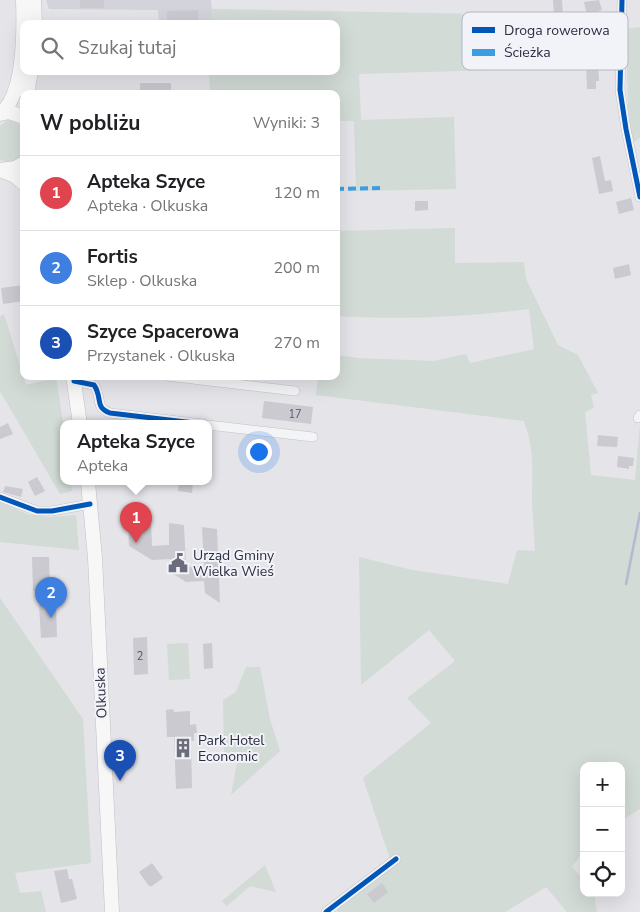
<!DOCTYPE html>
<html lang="pl">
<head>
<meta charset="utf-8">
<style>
	:root { --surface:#fff; --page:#f2f2f2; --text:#202124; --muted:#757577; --line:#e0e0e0; --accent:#0b8043 }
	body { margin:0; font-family:"Nunito Sans",sans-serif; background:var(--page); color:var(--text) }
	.controls { position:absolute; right:15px; bottom:15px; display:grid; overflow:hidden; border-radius:10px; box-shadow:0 5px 20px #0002 }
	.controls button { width:45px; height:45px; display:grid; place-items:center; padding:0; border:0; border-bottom:1px solid var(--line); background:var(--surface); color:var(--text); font:25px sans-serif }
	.you { position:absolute; left:258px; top:451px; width:18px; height:18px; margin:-12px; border:4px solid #fff; border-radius:50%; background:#1a73e8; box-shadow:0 0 0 8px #1a73e833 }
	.badge { display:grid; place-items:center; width:32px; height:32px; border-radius:50%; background:var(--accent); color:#fff; font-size:16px; font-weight:700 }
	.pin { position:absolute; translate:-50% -41px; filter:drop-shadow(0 1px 2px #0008) }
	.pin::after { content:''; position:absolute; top:26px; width:18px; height:15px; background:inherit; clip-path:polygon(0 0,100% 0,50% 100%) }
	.popup { position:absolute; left:60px; top:420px; width:152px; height:65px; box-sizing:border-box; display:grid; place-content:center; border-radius:10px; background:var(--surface); filter:drop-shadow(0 1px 4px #0005); font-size:16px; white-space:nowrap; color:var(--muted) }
	.popup b { font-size:19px; color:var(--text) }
	.popup::after { content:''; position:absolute; left:50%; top:100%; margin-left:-10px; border:10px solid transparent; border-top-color:var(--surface) }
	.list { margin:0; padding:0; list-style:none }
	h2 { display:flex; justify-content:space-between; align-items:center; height:65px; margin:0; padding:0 20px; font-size:21px }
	h2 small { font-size:16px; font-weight:400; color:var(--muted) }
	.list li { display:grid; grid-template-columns:32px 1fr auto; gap:15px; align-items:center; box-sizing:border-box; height:75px; padding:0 20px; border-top:1px solid var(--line) }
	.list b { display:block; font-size:19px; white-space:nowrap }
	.list p { margin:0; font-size:16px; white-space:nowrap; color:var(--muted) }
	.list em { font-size:16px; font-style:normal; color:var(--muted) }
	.icon { flex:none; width:28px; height:28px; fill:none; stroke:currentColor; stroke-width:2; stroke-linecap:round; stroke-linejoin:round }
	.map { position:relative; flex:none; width:640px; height:912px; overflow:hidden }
	.search { position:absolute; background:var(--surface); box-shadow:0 5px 20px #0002; left:20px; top:20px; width:320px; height:55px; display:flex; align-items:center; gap:12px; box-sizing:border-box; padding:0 18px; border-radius:10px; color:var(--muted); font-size:19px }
	.panel { position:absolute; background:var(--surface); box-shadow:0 5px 20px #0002; left:20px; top:90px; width:320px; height:290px; border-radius:10px }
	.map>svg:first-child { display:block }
	.built { fill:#d3d3dc }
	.green { fill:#d2dbd5 }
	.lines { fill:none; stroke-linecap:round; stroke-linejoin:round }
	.stream { stroke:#b4b9d2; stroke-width:2.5 }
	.building { fill:#cacad0 }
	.street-casing { stroke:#c2c2c7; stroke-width:10 }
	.primary-casing { stroke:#c1c1c6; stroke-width:15 }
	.street { stroke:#f3f4f6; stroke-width:9 }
	.primary { stroke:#f7f7f7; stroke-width:14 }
	.quiet { stroke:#3d9de3; stroke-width:4; stroke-dasharray:8 4; stroke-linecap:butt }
	.cycleway-casing { stroke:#f2f3f8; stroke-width:8 }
	.cycleway { stroke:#0057b8; stroke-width:5 }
	.labels { text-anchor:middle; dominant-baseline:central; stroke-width:4; stroke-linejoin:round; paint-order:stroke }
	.number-label { font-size:11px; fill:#545666 }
	.poi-label { font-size:14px; fill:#2b2d41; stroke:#f2f3f8; text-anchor:start }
	.street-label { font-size:14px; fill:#2b2d41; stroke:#f2f3f8 }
	.key { fill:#f2f3f8; stroke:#b6b8c1; stroke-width:1 }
	.key-label { font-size:14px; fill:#2b2d41 }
</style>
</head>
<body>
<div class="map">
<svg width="640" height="912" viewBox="0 0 640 912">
	<rect width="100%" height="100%" fill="#e4e4e9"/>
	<!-- built -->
	<path class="built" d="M46 0H211L213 24H159L158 10 49 9Z"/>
	<!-- green -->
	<path class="green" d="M212 9 481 14 494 70 359 74 361 120 454 117 456 189 356 191 354 121H336V94H210L209 72 336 71V24H213Z
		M640 27V138L632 143 628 106 626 29Z
		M9 119 24 126C24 144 28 169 0 160V126Z
		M455 228V263L524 262 526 279 558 345 578 355 598 393 591 395 594 408 585 412 591 475 635 480 640 425V809L621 821V766H584V850L572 867 584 880V893H594L597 912H567L546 887 505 912H338L332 901 390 859 363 778 431 723 407 698 455 661 429 630 361 685 359 557 412 570 508 584 517 550 535 551C534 535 533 519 532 503 532 472 535 451 524 421L316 395 318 376H336V355L359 358 434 361 466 354 470 363 534 349 529 309C464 317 401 320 336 316V231Z
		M4 314 26 385 56 378 64 428V482H71L72 491 60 494 0 391V316Z
		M0 502 29 515 50 517 76 515 79 550 0 542Z
		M0 598 83 719 91 863 15 873 20 893 41 891 46 912H0Z
		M188 643 190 679 169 680 167 644Z
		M246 667H260L270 719 280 751 231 795 238 757 224 754 223 700 236 692Z
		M265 865 276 892 250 886 227 906 222 901Z"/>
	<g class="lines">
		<!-- stream -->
		<path class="stream" d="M626 584 640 513"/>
	</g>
	<!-- building -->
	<path class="building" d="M80 0H104V8H80Z
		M553 0H562L563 17H554Z
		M599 0 602 10 587 15 584 2Z
		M198 10V24H167V11Z
		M586 63H598L599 81H596V89H587Z
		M140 83H171V94L140 91Z
		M600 156 605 181 611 180 613 191 599 194 592 158Z
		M631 198 634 210 619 214 616 202Z
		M415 201H428V210L415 211Z
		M629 264 631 275 615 279 613 268Z
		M24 285V301L3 304 1 288Z
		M264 401 313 407 311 424 262 418Z
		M8 423 13 434 0 439V427Z
		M598 435 618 437 617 447 597 446Z
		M618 456 634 458 633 466H629V469L617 467Z
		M37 477 45 491 35 496 28 482Z
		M179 482H193L192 493 178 491Z
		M5 486 23 489 21 497 3 492Z
		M128 519 151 521 152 546 169 545V523L184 525 186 567 204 566 202 527 217 529 220 603 205 593 204 581 186 582 170 572V559L152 560 129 546Z
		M32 557H49L50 590 33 591Z
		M56 604 57 637 41 638 39 605Z
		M147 637 148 674 134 675 133 638Z
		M212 643 213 668 204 669 203 644Z
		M173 709 174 712 190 711V725L196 724 197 733H194V741H191L192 788 176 789 174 737H167L166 710Z
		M152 863 163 878 152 886H149L139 872Z
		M67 869 69 879H72L77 899 61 903 54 871Z
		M382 883 388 892 374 903 367 894Z"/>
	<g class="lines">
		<defs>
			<path id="street" d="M622 0 620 90 626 129 640 197
				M167 376 295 391
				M74 381 94 385C103 398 94 407 110 413L203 424
				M638 418 640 415
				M208 425 313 437
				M0 497 37 511H52L90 504
				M326 912 396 859"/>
			<path id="primary" d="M34 0 35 24
				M27 94 31 71
				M0 114C25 95 24 29 23 0
				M0 114 9 112 24 117
				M0 170 15 176 24 184
				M1 170 15 168 24 163
				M73 376 80 424
				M88 482 95 558 112 912"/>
		</defs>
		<!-- street casing -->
		<use href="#street" class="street-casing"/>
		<!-- primary casing -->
		<use href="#primary" class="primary-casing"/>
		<!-- street -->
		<use href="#street" class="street"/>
		<!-- primary -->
		<use href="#primary" class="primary"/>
		<!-- quiet -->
		<path class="quiet" d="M336 189 380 188"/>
		<defs>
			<path id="cycleway" d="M622 0 620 90 626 129 640 197
				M74 381 94 385C103 398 94 407 110 413L203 424
				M0 497 37 511H52L90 504
				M326 912 396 859"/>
		</defs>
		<!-- cycleway casing -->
		<use href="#cycleway" class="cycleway-casing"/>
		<!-- cycleway -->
		<use href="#cycleway" class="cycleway"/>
	</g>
	<!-- icons -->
	<defs>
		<symbol id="civic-bare" viewBox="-9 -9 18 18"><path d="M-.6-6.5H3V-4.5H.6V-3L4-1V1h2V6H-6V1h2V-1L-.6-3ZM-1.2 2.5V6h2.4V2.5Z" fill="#6c6d7c" stroke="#f2f3f8" stroke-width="2.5" paint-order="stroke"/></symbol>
		<symbol id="building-bare" viewBox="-9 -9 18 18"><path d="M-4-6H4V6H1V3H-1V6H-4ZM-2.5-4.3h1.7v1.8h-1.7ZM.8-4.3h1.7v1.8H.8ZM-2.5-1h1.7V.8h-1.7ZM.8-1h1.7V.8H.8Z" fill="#6c6d7c" stroke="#f2f3f8" stroke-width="2.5" paint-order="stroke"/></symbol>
	</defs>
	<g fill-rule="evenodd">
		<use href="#civic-bare" x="164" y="549" width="28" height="28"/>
		<use href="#building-bare" x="169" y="734" width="28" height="28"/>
	</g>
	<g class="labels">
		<!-- number labels -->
		<g class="number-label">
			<text x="295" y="414">17</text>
			<text x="140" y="656">2</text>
		</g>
		<!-- poi labels -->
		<g class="poi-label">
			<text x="193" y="555">Urząd Gminy<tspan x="193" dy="16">Wielka Wieś</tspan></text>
			<text x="198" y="740">Park Hotel<tspan x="198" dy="16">Economic</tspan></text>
		</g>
		<!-- street labels -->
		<g class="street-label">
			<text transform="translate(101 693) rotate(-92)">Olkuska</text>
		</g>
	</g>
	<!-- legend -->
	<rect x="462" y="12" width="166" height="58" rx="8" class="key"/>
	<rect x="472" y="27" width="23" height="6" fill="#0057b8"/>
	<rect x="472" y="49" width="23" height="7" fill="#3d9de3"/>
	<g class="key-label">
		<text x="504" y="35">Droga rowerowa</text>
		<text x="504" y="57">Ścieżka</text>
	</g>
</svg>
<div class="controls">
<button>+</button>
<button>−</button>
<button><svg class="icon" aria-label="locate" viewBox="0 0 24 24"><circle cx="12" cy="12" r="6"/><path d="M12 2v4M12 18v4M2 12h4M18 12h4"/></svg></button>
</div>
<div class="you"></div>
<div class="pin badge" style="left:136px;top:543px;background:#e0444e">1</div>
<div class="popup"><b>Apteka Szyce</b>Apteka</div>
<div class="pin badge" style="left:51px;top:618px;background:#3f7fe0">2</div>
<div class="pin badge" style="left:120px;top:781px;background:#1a4fb4">3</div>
<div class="search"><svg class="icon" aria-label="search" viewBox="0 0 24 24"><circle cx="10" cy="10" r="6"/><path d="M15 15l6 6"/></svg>Szukaj tutaj</div>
<section class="panel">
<h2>W pobliżu<small>Wyniki: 3</small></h2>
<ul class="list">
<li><span class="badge" style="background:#e0444e">1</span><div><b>Apteka Szyce</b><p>Apteka · Olkuska</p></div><em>120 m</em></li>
<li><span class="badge" style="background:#3f7fe0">2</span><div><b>Fortis</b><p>Sklep · Olkuska</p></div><em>200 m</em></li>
<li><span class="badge" style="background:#1a4fb4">3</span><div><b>Szyce Spacerowa</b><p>Przystanek · Olkuska</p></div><em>270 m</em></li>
</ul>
</section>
</div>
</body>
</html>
